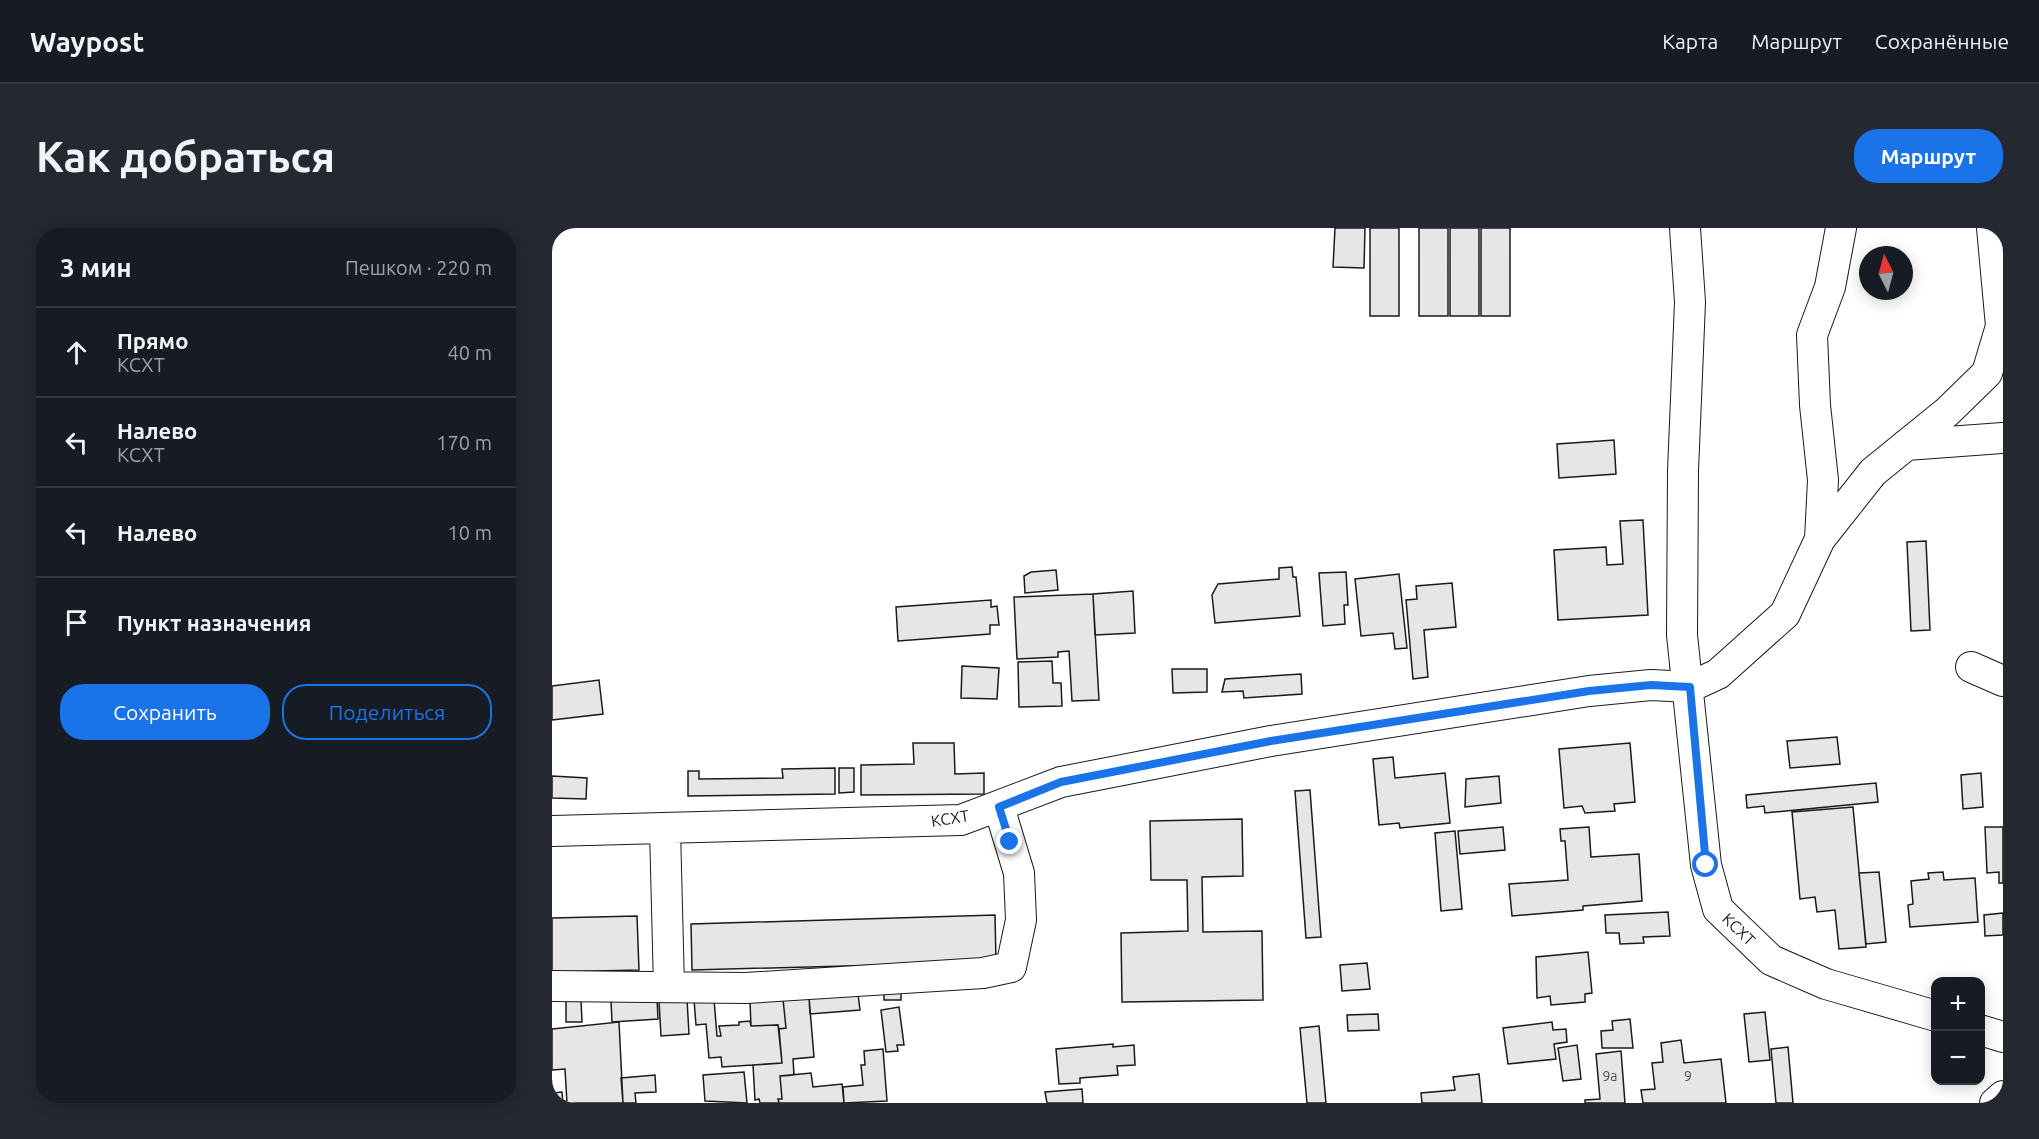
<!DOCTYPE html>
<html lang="ru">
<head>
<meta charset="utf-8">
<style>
	:root { --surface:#171b24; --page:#242831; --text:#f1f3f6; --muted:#9ea1a6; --line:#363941; --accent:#1a73e8 }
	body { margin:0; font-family:Ubuntu,sans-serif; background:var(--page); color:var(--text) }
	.controls { position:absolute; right:18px; bottom:18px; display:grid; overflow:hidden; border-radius:12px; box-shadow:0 3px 15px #0003 }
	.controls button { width:54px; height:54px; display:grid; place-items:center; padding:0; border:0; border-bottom:2px solid var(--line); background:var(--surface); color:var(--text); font:30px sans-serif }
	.compass { position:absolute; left:1307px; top:18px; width:54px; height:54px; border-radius:50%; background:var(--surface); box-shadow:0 3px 15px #0003; rotate:354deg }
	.stop { position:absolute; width:18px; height:18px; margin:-14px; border:4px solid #1a73e8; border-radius:50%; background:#fff }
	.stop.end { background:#1a73e8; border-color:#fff; box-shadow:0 2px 6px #0008 }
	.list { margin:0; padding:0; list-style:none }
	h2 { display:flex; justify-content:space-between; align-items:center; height:78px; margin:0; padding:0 24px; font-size:26px }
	h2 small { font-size:20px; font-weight:400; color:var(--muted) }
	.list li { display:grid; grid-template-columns:39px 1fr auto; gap:18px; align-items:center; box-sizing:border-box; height:90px; padding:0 24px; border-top:2px solid var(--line) }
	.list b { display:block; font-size:22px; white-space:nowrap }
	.list p { margin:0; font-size:20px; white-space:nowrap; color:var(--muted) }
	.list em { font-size:20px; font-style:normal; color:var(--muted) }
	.actions { display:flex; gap:12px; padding:18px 24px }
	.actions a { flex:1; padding:14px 0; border:2px solid var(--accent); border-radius:24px; text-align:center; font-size:21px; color:var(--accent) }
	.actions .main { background:var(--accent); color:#fff }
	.icon { flex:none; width:33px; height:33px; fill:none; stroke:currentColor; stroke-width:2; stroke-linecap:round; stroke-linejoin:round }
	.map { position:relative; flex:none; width:1451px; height:875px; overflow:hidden; border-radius:24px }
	header { display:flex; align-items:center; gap:36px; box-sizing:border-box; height:84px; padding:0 30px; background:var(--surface); border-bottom:2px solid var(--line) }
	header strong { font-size:28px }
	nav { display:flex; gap:33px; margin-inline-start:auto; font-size:21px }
	.intro { display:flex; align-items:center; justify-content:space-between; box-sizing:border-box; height:144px; padding:0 36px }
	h1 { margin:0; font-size:42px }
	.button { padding:15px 27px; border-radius:24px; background:var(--accent); color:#fff; font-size:21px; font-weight:700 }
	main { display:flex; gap:36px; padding:0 36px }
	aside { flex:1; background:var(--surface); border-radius:24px; box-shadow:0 3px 15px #0003 }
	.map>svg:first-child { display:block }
	.building { fill:#e6e6e6; stroke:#1a1a1a; stroke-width:1.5 }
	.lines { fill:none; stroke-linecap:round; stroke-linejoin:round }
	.minor-casing { stroke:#1a1a1a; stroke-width:32 }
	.minor { stroke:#fff; stroke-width:30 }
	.route { stroke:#1a73e8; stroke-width:8 }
	.labels { text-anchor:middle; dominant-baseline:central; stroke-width:4.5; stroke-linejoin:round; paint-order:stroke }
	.number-label { font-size:14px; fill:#4d4d4d }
	.street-label { font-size:16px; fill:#1a1a1a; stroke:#fff }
</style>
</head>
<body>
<header>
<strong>Waypost</strong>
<nav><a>Карта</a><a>Маршрут</a><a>Сохранённые</a></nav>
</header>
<div class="intro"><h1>Как добраться</h1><a class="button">Маршрут</a></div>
<main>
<aside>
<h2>3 мин<small>Пешком · 220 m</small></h2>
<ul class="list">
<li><svg class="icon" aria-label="ahead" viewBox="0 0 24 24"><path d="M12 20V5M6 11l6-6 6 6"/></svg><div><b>Прямо</b><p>КСХТ</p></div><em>40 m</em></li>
<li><svg class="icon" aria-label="left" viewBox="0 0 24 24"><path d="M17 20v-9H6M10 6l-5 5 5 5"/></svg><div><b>Налево</b><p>КСХТ</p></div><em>170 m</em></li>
<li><svg class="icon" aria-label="left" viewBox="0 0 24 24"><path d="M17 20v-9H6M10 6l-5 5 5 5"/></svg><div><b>Налево</b></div><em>10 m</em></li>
<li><svg class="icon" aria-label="arrive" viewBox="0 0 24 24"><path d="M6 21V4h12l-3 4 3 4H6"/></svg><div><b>Пункт назначения</b></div></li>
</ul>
<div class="actions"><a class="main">Сохранить</a><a>Поделиться</a></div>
</aside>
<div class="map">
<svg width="1451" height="875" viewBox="0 0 1451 875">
	<rect width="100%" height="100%" fill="#fff"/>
	<!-- building -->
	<path class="building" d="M783 0H813L812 40 781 39Z
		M818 0H847V88H818Z
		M867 0H896V88H867Z
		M898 0H927V88H898Z
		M929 0H958V88H929Z
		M1062 212 1064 246 1007 250 1005 216Z
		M1091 292 1096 387 1006 392 1002 322 1054 319 1055 337 1071 336 1068 293Z
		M1374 313 1378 402 1359 403 1355 314Z
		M740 339 741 349H744L748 388 663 395 660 367 666 356 727 351V340Z
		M504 342 506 362 473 365 472 348 479 344Z
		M794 344 796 377H792L793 396 771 398 767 345Z
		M847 346 855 420 843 421 841 405 809 408 803 351Z
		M900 355 904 399 872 402 876 449 861 451 854 372 865 371 864 358Z
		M581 363 583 405 543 407 541 366Z
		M541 366 547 472 520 473 517 423 506 424V429L465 431 462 369Z
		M439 372V379L445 378 447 397H438V406L346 413 344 379Z
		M500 433 501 455H509L510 478 467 479 466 434Z
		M410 438 447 440 445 471 409 470Z
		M620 441H655V464L621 465Z
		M749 446 750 466 692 470 691 463 670 464 673 451Z
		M47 452 51 486 0 492V458Z
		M1285 509 1288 536 1238 540 1235 513Z
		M361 515H402L403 546 432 545V566L309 567V537L362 536Z
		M1078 515 1083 574 1062 576 1063 583 1033 585 1030 578 1012 580 1007 521Z
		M841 529 843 550 893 545 898 595 848 600 847 595 827 597 821 531Z
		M283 540V566L136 568V543H147V551L231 550 230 541Z
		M287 540H302V564L287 565Z
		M1429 545 1431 579 1411 581 1409 547Z
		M0 548 35 550 34 571 0 570Z
		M947 548 949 575 913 579 914 551Z
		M1324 555 1326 574 1213 585 1212 578 1195 580 1194 567Z
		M758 562 769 709 754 710 743 563Z
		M1301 579 1314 719 1287 721 1283 682 1265 684 1263 669 1248 671 1240 584Z
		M690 591 691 648 650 649 651 704 710 703 711 772 570 774 569 705 636 703 635 652H599L598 593Z
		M951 599 953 622 908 626 906 603Z
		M1037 599 1039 629 1087 626 1090 673 1031 678V682L960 688 957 656 1016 652 1013 613H1009L1008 601Z
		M1433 599H1451V655H1447V644L1435 645Z
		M903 603 910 681 889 683 883 605Z
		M1327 644 1334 714 1314 716 1307 645Z
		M1391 644 1392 652 1423 650 1426 694 1358 699 1356 677 1361 676 1359 653 1377 651 1376 645Z
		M1116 684 1118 708 1091 709 1092 715 1068 716 1067 705H1054L1053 687Z
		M1451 685V707L1433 708 1432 687Z
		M443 687 444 734 140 742 139 696Z
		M85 688 87 742 0 744V690Z
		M1036 724 1040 765 1033 766V774L999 777 998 768 985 770 984 729Z
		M815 735 818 761 790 763 788 737Z
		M332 763H349V772H332Z
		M306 766 308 782 258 786 257 769Z
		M257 769 262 829 241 831 242 847 228 848 230 871H226L227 875H208L207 871 203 872 201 837 230 835 227 801 234 800 231 771Z
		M105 770 106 791 60 794 59 773Z
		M135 771 137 806 109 808 107 773Z
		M162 771 165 808H169L167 798 187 797V794L198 793 199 798 226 797 230 835 170 839 169 829 157 830 154 796 144 797 142 772Z
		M231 771 234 800 227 801 226 797 199 798 198 774Z
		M29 772 30 794H14V773Z
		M347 779 352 817H345L346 823 334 824 329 782Z
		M1213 784 1218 832 1197 834 1192 786Z
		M826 786 827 802 796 803 795 787Z
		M1078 791 1081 820H1050L1049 803 1061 802 1060 793Z
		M67 794 71 875H15L13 841 0 842V801Z
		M1000 794 1001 802 1014 801 1015 814 1002 816 1004 831 956 836 951 800Z
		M767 798 774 875H755L748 800Z
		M1129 812 1132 835 1169 831 1174 875H1091L1089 862 1103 861 1100 835 1111 834 1109 815Z
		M561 816V819L582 817 583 837 565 838 566 847 528 850V855L507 856 504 821Z
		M1025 817 1029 851 1011 853 1006 820Z
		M1236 819 1241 875H1224L1219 821Z
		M331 821 335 873 292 875 291 859 311 857 309 837H313L312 823Z
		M1069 823 1073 875H1033V872L1048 871 1044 826Z
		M192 844 195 875 153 873 151 847Z
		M259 845 261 859 290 856 292 875H227L226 871H230L228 848Z
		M927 846 930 875H870L869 865 903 862 901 849Z
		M103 847 104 864 83 865 84 875H71L69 850Z
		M530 861 531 875H495L493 864Z
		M10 864 11 875H0V865Z"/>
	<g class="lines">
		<defs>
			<path id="minor" d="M1133 0 1138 74 1131 243 1130 407 1154 637 1166 681 1219 732 1274 756 1384 788
				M1354 217 1451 210
				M1268 311 1271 252 1263 177 1260 107 1278 59 1289 0
				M1419 439 1451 453
				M113 601 117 759
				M0 603 409 592 509 554 719 513 1037 463 1099 457 1138 459 1166 446 1233 386 1268 311 1321 244 1395 184 1435 145 1449 98 1440 0
				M0 758 194 760 431 745 459 739 469 692 467 645 447 579
				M1428 802 1451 809
				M1443 875 1451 868"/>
		</defs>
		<!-- minor casing -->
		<use href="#minor" class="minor-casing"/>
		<!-- minor -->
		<use href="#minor" class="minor"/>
	</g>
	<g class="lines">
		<!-- route -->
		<path class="route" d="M458 614 447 579 509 554 719 513 1037 463 1099 457 1138 459 1154 637"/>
	</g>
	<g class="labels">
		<!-- number labels -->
		<g class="number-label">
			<text x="1058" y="848">9а</text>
			<text x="1136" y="848">9</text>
		</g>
		<!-- street labels -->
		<g class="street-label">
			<text transform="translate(398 590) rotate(-9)">КСХТ</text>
			<text transform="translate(1187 701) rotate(44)">КСХТ</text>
		</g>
	</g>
</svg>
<div class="controls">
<button>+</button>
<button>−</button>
</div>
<svg class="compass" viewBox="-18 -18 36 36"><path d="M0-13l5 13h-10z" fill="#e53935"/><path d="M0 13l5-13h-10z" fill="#9ea1a6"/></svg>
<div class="stop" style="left:1154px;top:637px"></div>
<div class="stop end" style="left:458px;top:614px"></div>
</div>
</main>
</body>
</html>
